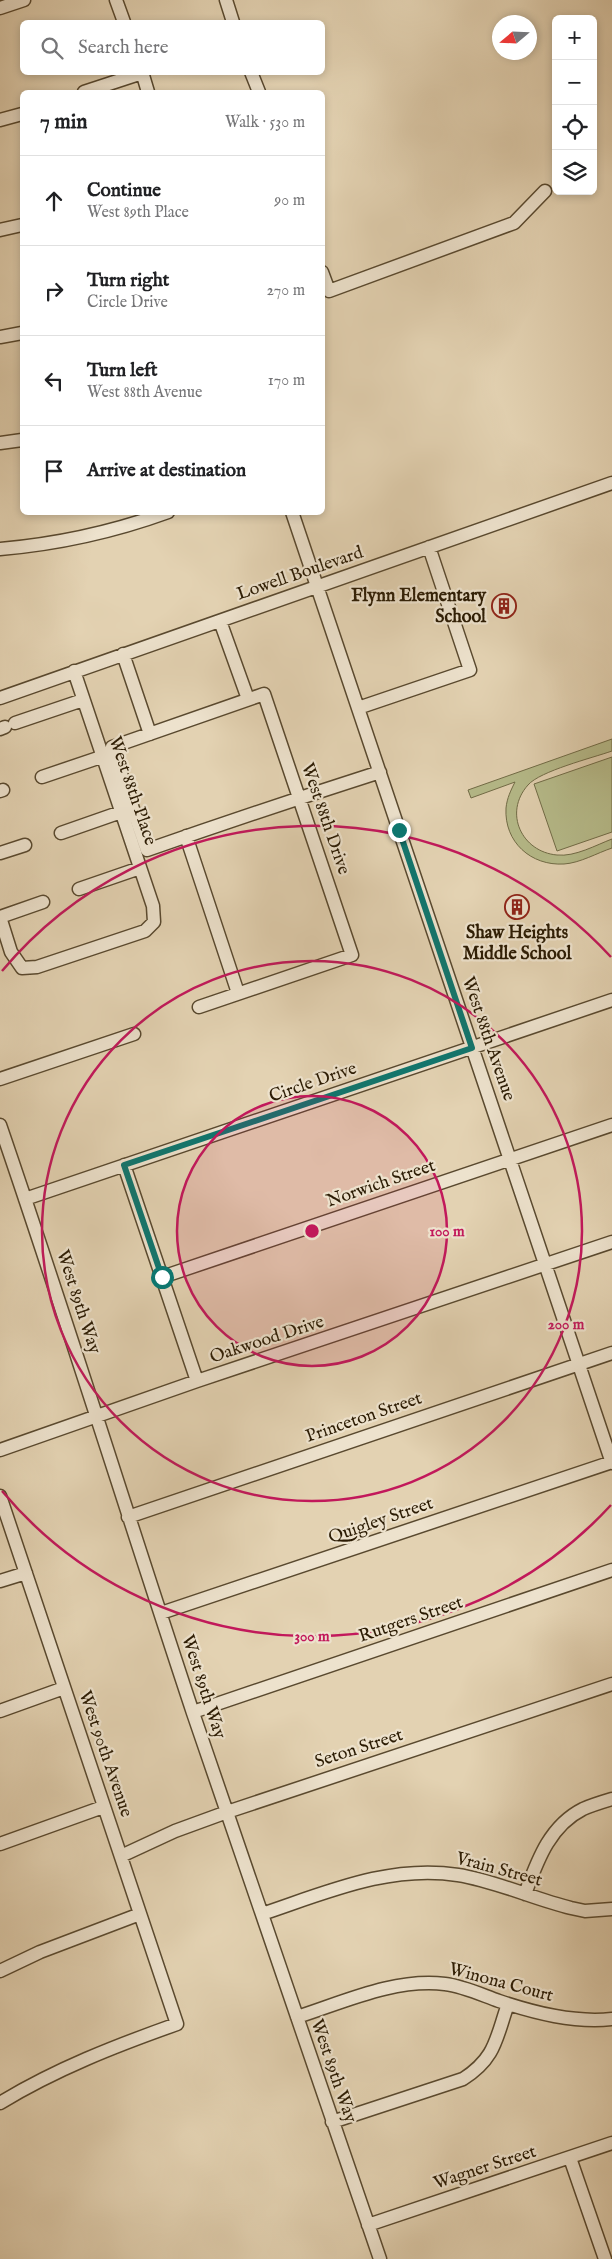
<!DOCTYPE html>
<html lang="en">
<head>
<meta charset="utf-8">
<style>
	:root { --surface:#fff; --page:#f2f2f2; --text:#202124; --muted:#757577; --line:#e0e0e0 }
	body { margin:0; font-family:"IM FELL English",serif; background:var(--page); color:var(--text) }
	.controls { position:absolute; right:15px; top:15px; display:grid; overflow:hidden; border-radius:8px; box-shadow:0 2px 8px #0003 }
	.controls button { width:45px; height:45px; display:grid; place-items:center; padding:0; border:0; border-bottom:1px solid var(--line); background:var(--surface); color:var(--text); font:25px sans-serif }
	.compass { position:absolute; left:492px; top:15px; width:45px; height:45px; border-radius:50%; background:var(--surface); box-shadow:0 2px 8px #0003; rotate:251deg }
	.stop { position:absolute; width:15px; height:15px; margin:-11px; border:4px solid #0f766e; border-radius:50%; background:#fff }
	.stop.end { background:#0f766e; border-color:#fff; box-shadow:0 1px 5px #0008 }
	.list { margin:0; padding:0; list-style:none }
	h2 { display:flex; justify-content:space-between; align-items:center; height:65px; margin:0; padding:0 20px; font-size:21px }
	h2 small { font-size:16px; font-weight:400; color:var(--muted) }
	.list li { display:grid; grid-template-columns:32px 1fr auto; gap:15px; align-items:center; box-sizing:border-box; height:90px; padding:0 20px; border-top:1px solid var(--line) }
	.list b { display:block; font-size:19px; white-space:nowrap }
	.list p { margin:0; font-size:16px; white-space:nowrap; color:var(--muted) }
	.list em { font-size:16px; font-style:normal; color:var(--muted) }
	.icon { flex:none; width:28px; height:28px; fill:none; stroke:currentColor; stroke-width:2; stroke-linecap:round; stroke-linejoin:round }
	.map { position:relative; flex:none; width:612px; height:2259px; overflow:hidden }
	.search { position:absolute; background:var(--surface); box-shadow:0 2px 8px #0003; left:20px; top:20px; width:305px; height:55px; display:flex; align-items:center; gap:12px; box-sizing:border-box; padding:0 18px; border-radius:8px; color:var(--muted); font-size:19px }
	.panel { position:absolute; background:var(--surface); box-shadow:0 2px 8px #0003; left:20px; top:90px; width:305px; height:425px; border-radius:8px }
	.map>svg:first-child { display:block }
	.green { fill:#b6bb8a; stroke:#706b46 }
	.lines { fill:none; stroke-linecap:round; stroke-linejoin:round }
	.minor-casing { stroke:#59492f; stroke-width:15 }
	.minor { stroke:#ede2cd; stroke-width:12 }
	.route { stroke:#0f766e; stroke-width:6 }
	.ring { fill:none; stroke:#c2185b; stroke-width:2.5 }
	.labels { text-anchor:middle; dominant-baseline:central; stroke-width:4.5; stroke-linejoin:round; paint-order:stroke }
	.street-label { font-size:18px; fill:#2b1b03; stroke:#ede2cd }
	.poi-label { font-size:18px; font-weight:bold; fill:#2b1b03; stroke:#ede2cd; text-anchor:end }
	.centre { fill:#c2185b; stroke:#ede2cd; stroke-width:2.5 }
	.ring-label { font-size:15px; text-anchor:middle; font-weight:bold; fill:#c2185b; stroke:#ede2cd; stroke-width:4.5; stroke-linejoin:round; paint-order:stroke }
</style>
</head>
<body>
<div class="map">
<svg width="612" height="2259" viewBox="0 0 612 2259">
	<rect width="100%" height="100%" fill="#e3d2b2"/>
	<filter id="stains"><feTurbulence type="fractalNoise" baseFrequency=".004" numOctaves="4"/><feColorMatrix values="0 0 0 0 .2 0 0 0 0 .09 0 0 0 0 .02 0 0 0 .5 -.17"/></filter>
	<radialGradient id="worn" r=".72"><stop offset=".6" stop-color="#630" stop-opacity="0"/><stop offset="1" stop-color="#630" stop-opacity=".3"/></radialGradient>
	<!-- green -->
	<path class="green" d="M612 739V751C592 758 540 771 528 785 503 813 522 852 557 855 575 857 596 845 612 839V848C597 853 580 863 564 864 531 866 504 842 506 808 507 798 511 790 515 782L471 798 468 790Z
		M612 757V832L557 851 534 784Z"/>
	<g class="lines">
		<defs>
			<path id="minor" d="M116 0 124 22
				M226 0 233 22
				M0 8 24 0
				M142 72 148 92
				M251 72 259 92
				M84 92 142 73
				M0 120 22 114
				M0 230 22 225
				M322 272 329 291 514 223 545 191
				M0 337 22 333
				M0 443 22 440
				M292 512 612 1463
				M0 549C58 544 113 532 168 512
				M220 621 248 699
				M123 654 150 734
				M0 698 612 483
				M358 708 470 670 429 547
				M15 723 83 700
				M0 729 5 727
				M42 777 101 757
				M0 791 3 790
				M61 833 121 812
				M186 836 238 993
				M0 853 25 845
				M79 889 140 868
				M0 917 11 952 22 968 37 967 145 931 154 922 153 906 74 671
				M0 917 43 902
				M199 1007 352 955C323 868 294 781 264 694L112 747 147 850C224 823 302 797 380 772
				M0 1079 134 1034
				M0 1125C67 1320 128 1517 193 1713 254 1895 319 2076 380 2259
				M124 1165 197 1381
				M25 1199 612 1000
				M162 1277 612 1125
				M0 1450 197 1381 612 1242
				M0 1496 177 2024C115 2046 56 2069 0 2103
				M128 1517 612 1353
				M0 1581 26 1573
				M161 1613 612 1462
				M0 1711 64 1688
				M193 1712 612 1570
				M0 1844 103 1807
				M121 1856 175 1831 227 1812 612 1684
				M525 1894C537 1862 549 1826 583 1809 592 1805 602 1802 612 1799
				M262 1914C325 1893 390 1864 458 1875 496 1881 534 1899 571 1908L585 1911 612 1909
				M0 1971 40 1952 140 1914
				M297 2017C344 2002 394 1978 445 1984 463 1986 482 1995 499 2001 535 2013 574 2023 612 2019
				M332 2122 463 2079C496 2058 496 2038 508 2004
				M570 2158 605 2259
				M368 2225 612 2143"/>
		</defs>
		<!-- minor casing -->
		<use href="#minor" class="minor-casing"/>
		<!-- minor -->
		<use href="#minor" class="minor"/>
	</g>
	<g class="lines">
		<!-- route -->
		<path class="route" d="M162 1277 124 1165 472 1048 399 830"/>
	</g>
	<!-- distance rings -->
	<circle cx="312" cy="1231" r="135" fill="#c2185b" fill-opacity=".12"/>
	<g class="ring">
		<circle cx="312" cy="1231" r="135"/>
		<circle cx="312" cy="1231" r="270"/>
		<path d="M611 1505A405 405 0 0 1 2 1491M2 971A405 405 0 0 1 611 957"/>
	</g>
	<!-- icons -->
	<defs>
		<symbol id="building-ring" viewBox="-11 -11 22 22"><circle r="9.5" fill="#ede2cd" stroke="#8f2418" stroke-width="1.5"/><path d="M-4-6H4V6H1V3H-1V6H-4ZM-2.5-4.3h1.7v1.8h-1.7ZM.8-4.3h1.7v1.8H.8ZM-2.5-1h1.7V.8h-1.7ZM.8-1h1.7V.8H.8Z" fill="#8f2418"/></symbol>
	</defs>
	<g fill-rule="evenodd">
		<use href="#building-ring" x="490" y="592" width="28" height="28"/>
		<use href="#building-ring" x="503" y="893" width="28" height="28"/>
	</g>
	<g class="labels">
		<!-- street labels -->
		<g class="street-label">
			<text transform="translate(300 574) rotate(-19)">Lowell Boulevard</text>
			<text transform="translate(132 791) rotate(71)">West 88th Place</text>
			<text transform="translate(325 819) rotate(71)">West 88th Drive</text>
			<text transform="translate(488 1039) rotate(71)">West 88th Avenue</text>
			<text transform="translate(313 1083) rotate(-19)">Circle Drive</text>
			<text transform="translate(381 1184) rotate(-19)">Norwich Street</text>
			<text transform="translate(78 1302) rotate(72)">West 89th Way</text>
			<text transform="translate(267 1340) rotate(-18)">Oakwood Drive</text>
			<text transform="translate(364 1418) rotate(-19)">Princeton Street</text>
			<text transform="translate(381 1521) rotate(-19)">Quigley Street</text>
			<text transform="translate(411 1620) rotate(-19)">Rutgers Street</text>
			<text transform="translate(203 1687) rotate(72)">West 89th Way</text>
			<text transform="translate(359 1749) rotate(-18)">Seton Street</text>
			<text transform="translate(105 1754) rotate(71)">West 90th Avenue</text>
			<text transform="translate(499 1870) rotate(15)">Vrain Street</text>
			<text transform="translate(501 1983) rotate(15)">Winona Court</text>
			<text transform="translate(333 2071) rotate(71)">West 89th Way</text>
			<text transform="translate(485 2168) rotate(-18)">Wagner Street</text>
		</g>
		<!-- poi labels -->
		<g class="poi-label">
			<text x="486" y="596">Flynn Elementary<tspan x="486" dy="21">School</tspan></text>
			<text x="517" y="933" text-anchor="middle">Shaw Heights<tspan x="517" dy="21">Middle School</tspan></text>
		</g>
	</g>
	<circle cx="312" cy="1231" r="8" class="centre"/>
	<g class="ring-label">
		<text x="447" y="1236">100 m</text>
		<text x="566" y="1329">200 m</text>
		<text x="312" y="1641">300 m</text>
	</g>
	<rect width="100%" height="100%" filter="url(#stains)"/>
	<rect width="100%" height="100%" fill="url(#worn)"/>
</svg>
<div class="controls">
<button>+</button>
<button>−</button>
<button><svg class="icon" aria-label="locate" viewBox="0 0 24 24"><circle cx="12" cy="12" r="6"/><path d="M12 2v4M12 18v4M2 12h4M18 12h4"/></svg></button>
<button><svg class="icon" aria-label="layers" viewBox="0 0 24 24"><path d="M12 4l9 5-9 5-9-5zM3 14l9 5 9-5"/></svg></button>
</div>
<svg class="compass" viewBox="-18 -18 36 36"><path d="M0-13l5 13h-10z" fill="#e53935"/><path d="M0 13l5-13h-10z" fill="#757577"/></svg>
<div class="stop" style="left:162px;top:1277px"></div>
<div class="stop end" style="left:399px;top:830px"></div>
<div class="search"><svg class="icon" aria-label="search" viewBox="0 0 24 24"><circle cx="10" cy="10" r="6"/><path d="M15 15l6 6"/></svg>Search here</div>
<section class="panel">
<h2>7 min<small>Walk · 530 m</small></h2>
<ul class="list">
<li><svg class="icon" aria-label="ahead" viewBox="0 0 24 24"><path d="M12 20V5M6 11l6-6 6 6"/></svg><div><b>Continue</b><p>West 89th Place</p></div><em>90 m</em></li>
<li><svg class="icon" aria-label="right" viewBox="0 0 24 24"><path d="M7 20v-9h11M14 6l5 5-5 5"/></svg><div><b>Turn right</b><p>Circle Drive</p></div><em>270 m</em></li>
<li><svg class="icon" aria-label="left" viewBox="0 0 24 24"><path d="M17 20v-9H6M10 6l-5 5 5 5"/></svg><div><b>Turn left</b><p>West 88th Avenue</p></div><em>170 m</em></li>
<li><svg class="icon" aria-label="arrive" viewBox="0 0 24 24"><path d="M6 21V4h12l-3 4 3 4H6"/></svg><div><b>Arrive at destination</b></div></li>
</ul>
</section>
</div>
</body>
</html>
